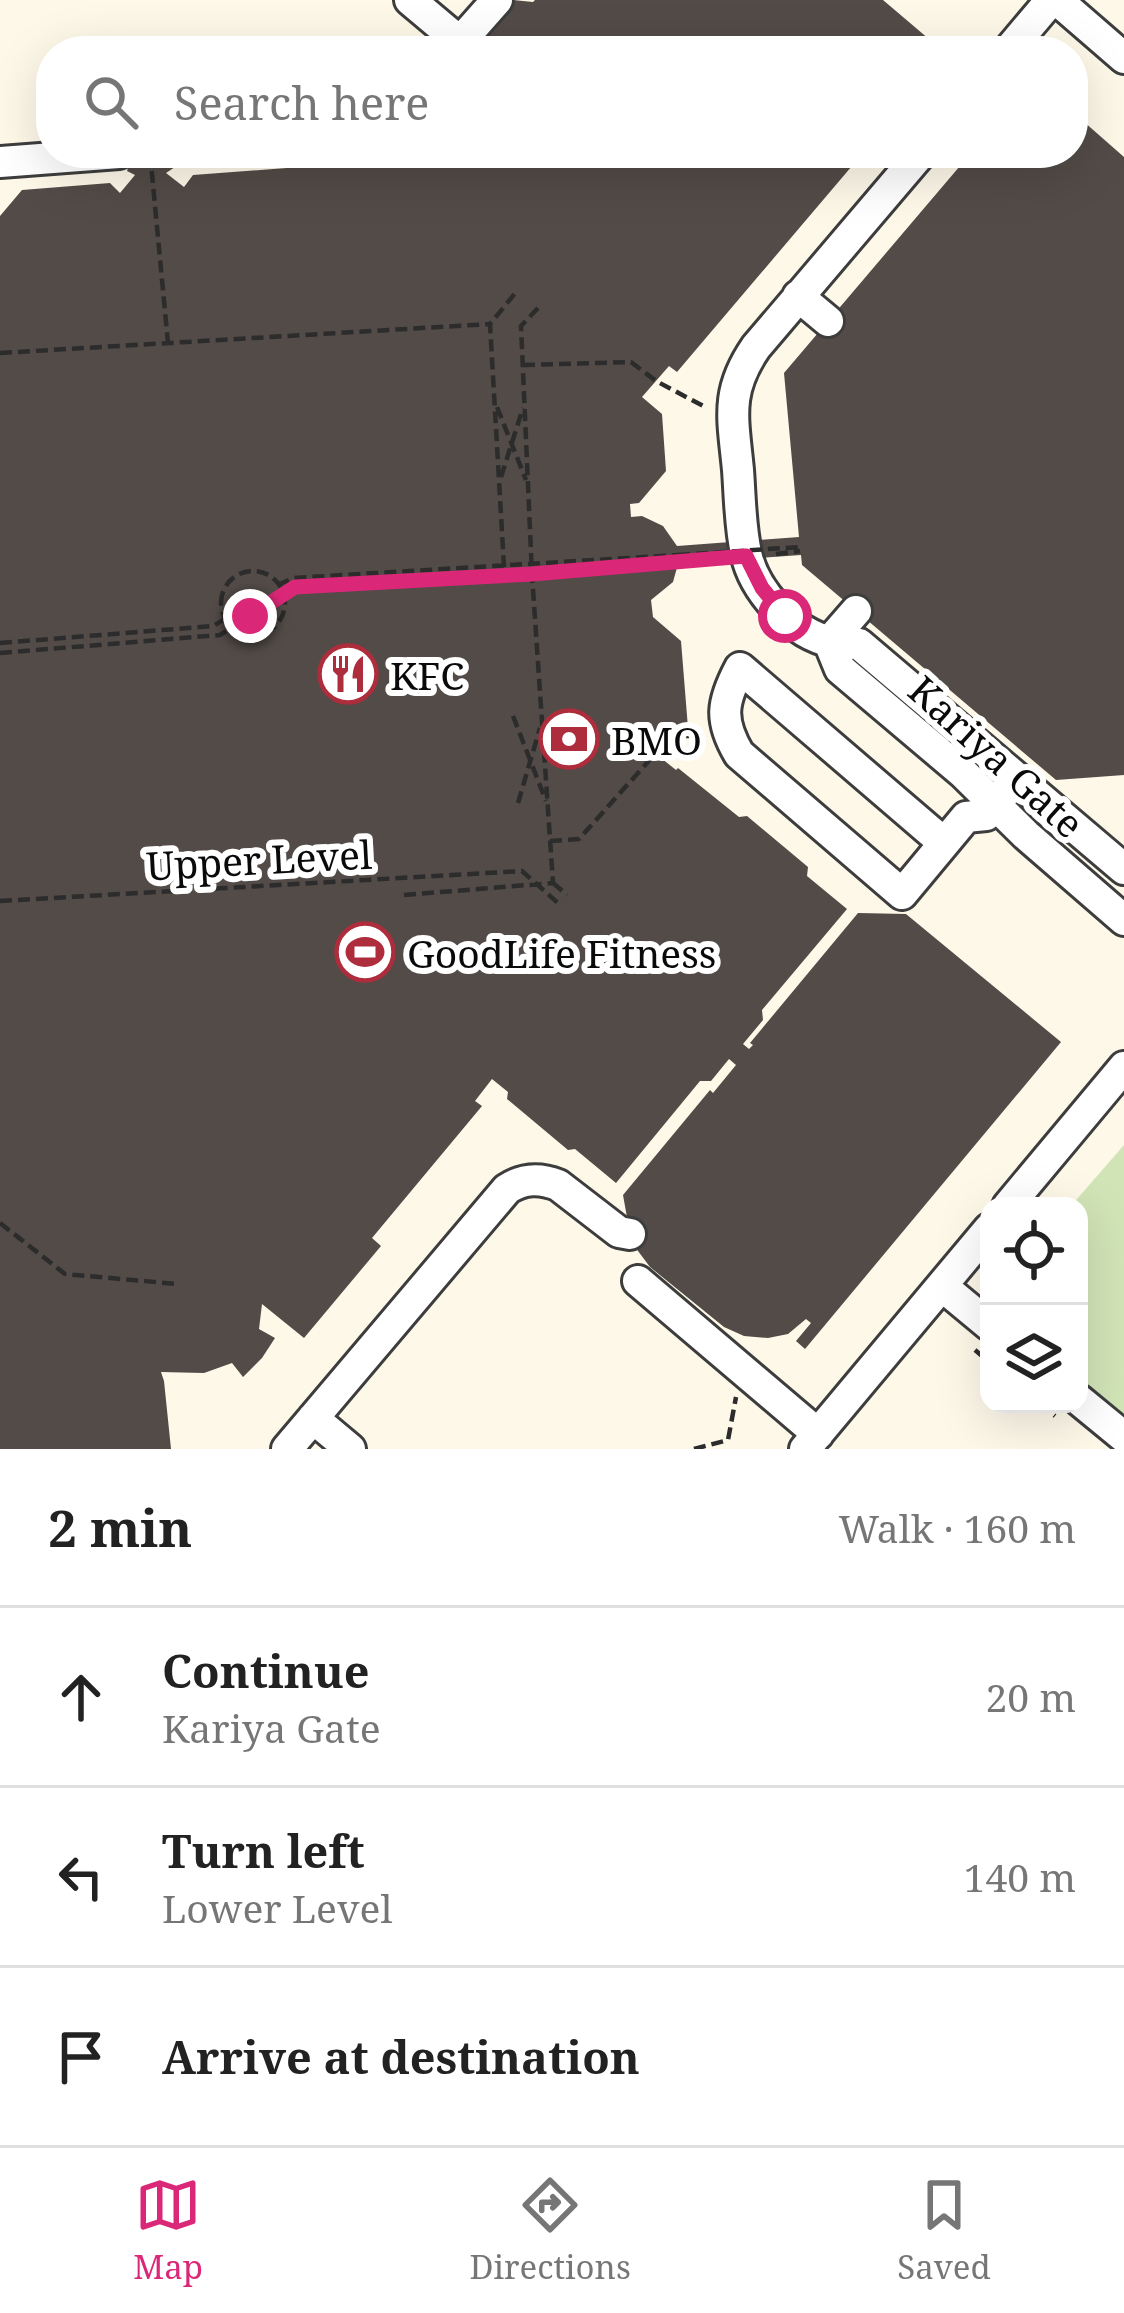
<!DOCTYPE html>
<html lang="en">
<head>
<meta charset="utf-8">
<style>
	:root { --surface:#fff; --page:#f2f2f2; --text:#222; --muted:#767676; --line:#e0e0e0; --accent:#db2777 }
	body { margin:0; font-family:"Noto Serif",serif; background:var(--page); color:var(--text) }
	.controls { position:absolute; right:36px; bottom:36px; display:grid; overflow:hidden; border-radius:24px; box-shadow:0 12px 48px #0002 }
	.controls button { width:108px; height:108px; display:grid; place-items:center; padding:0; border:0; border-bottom:3px solid var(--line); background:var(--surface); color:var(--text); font:60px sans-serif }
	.stop { position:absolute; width:36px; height:36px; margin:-27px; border:9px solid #db2777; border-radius:50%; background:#fff }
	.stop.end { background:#db2777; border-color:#fff; box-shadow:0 3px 12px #0008 }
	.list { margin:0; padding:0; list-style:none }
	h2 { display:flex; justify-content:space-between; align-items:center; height:156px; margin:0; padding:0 48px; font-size:51px }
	h2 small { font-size:39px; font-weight:400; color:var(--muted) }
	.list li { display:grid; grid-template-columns:78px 1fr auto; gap:36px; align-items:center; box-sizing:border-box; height:180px; padding:0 48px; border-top:3px solid var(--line) }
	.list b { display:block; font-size:45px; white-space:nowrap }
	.list p { margin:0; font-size:39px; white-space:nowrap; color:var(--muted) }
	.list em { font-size:39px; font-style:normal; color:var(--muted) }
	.icon { flex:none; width:66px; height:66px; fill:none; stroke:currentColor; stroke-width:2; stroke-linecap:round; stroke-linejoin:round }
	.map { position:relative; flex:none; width:1124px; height:1449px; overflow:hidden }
	.search { position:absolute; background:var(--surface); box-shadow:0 12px 48px #0002; left:36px; right:36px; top:36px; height:132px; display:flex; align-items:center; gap:30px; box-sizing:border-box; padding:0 42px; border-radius:48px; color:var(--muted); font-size:45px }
	.sheet { height:696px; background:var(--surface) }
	nav { display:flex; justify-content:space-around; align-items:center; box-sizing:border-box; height:168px; border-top:3px solid var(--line); background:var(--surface); font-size:33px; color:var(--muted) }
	nav a { display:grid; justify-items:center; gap:6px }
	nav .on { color:var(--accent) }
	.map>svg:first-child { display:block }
	.green { fill:#d1e4b6 }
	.building { fill:#524b47 }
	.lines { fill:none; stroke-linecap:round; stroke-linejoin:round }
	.minor-casing { stroke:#3d3d3d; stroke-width:36 }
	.path { stroke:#2c2c2c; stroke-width:4.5; stroke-dasharray:12 6; stroke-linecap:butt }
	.minor { stroke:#fff; stroke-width:30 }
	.path-bridge { stroke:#2c2c2c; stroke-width:4.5; stroke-dasharray:12 6; stroke-linecap:butt }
	.route { stroke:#db2777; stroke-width:15 }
	.labels { text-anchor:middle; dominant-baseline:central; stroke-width:12; stroke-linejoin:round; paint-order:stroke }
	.poi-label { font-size:39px; fill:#0a0a0a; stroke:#fff; text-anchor:start }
	.street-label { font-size:39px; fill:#0a0a0a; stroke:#fff }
</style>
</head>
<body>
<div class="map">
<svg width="1124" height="1449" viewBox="0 0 1124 1449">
	<rect width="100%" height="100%" fill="#fdf8e8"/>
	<!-- green -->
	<path class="green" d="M1124 1145V1425L1079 1387V1206H1071Z"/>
	<!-- building -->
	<path class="building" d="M513 0 533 2 535 0H883L943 51H469Z
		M1083 121 1124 157V775L1056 780 802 565 801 555 678 564 673 582 651 600 653 617 681 641 688 728 661 758 676 770 678 768 739 817 747 816 808 867 807 876 847 909 762 1010 763 1020 743 1044 749 1049 753 1045 750 1043 858 913 906 914 1061 1042 805 1349 796 1341 811 1323 806 1319 788 1334 768 1338 744 1336 724 1327 650 1267 638 1251 630 1234 623 1195 710 1090 713 1093 736 1065 729 1059 711 1081H700L616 1183 575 1149 568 1150 507 1099 508 1092 492 1079 475 1101 482 1106 372 1238 381 1246 304 1338 262 1304 259 1329 275 1338 262 1358 243 1377 232 1363 204 1373 161 1372 164 1381 171 1449H0V216L22 190 110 183 120 193 135 175 127 171 128 168 145 161 161 160 174 163 175 167 166 173 184 187 193 175 365 162 372 153H863L677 372 669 366 642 397 662 414 666 471 639 503 630 504 631 517 642 516 663 526 677 546 799 537 784 373 971 153H1073V122Z"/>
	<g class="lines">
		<defs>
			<path id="minor" d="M410 0 460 42
				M1057 0 1124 58
				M452 51 497 0
				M1008 51 1051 0
				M921 153 756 347C725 392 733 418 738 470 740 497 740 526 746 553 754 591 793 634 832 642 840 644 850 643 859 644L1124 869
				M0 162 119 153
				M798 296 828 321
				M829 642 840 669 963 773 1026 835 1124 920
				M829 642 856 611
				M944 843 740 668C722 702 719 720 739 754L902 894 966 817 986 815 1017 778
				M1008 1206 1124 1067
				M638 1281 818 1434
				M942 1286 989 1325
				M1079 1400 1124 1437
				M313 1418 350 1449
				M287 1449 507 1189C524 1178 540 1178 558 1185L619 1232 630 1234
				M805 1449 989 1229"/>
		</defs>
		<!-- minor casing -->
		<use href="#minor" class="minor-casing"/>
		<!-- path -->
		<path class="path" d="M150 153 168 343
			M538 308 521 326 532 575 553 883
			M0 353 490 324
			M523 365 631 362 656 381 707 408
			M497 407 526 480
			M501 477 523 408
			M776 554 800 551
			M504 567 490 324 517 291
			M221 603a32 32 0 1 1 64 0a32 32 0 1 1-64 0Z
			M278 585 293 578 678 555
			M0 643 213 626 235 613 250 616
			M0 653 220 635 295 587 532 575 717 559
			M513 716 546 801
			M518 803 540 728
			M550 841 579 839 671 736H702
			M553 883 567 895
			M404 895 553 883
			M0 901 522 871 559 904
			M0 1223 65 1274 177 1284
			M975 1350 989 1362
			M1040 1404 1055 1416
			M694 1449 728 1440 736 1397"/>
		<!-- minor -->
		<use href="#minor" class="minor"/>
		<!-- path-bridge -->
		<path class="path-bridge" d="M678 555 800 547"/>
	</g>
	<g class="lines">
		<!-- route -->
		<path class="route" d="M250 616 295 587 532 574 746 556 762 588 785 616"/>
	</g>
	<!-- icons -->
	<defs>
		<symbol id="restaurant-ring" viewBox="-11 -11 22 22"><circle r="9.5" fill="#fff" stroke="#ae2d3c" stroke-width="1.5"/><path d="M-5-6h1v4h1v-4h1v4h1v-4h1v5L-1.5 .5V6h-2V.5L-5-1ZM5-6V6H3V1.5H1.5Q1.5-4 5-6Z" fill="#ae2d3c"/></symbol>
		<symbol id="bank-ring" viewBox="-11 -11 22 22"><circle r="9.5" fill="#fff" stroke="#ae2d3c" stroke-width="1.5"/><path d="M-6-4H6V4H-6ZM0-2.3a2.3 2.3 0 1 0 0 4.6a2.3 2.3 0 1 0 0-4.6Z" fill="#ae2d3c"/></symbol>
		<symbol id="stadium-ring" viewBox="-11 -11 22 22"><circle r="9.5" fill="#fff" stroke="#ae2d3c" stroke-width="1.5"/><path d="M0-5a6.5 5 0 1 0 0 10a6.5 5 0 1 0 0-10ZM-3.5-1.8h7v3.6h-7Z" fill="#ae2d3c"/></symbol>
	</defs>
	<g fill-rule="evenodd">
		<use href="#restaurant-ring" x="315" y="641" width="66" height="66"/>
		<use href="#bank-ring" x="536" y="706" width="66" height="66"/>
		<use href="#stadium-ring" x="332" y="919" width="66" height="66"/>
	</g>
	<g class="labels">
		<!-- poi labels -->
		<g class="poi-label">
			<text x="390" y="674">KFC</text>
			<text x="611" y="739">BMO</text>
			<text x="407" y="952">GoodLife Fitness</text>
		</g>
		<!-- street labels -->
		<g class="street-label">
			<text transform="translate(997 756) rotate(42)">Kariya Gate</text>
			<text transform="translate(259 859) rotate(-3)">Upper Level</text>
		</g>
	</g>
</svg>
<div class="controls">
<button><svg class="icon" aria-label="locate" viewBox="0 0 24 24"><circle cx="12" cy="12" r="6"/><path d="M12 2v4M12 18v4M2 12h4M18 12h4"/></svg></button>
<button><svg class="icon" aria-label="layers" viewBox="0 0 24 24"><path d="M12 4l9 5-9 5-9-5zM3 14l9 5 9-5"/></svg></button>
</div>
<div class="stop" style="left:785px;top:616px"></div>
<div class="stop end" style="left:250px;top:616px"></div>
<div class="search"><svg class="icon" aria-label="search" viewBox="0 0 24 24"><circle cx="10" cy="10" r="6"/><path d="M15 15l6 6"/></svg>Search here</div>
</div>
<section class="sheet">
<h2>2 min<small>Walk · 160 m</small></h2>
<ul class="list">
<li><svg class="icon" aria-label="ahead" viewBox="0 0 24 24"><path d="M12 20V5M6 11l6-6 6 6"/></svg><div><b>Continue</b><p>Kariya Gate</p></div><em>20 m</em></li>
<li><svg class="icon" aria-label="left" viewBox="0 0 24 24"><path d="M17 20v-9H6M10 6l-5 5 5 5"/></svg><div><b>Turn left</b><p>Lower Level</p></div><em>140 m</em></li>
<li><svg class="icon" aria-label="arrive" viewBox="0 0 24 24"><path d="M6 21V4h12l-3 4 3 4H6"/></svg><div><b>Arrive at destination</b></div></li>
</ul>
</section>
<nav>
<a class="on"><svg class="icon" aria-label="map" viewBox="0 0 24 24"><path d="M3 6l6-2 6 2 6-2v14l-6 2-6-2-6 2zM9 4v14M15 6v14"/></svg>Map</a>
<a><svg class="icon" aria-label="directions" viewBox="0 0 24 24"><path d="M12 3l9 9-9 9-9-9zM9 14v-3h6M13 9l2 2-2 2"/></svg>Directions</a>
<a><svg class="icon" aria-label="saved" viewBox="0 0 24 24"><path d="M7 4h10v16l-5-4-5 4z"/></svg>Saved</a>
</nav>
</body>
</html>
